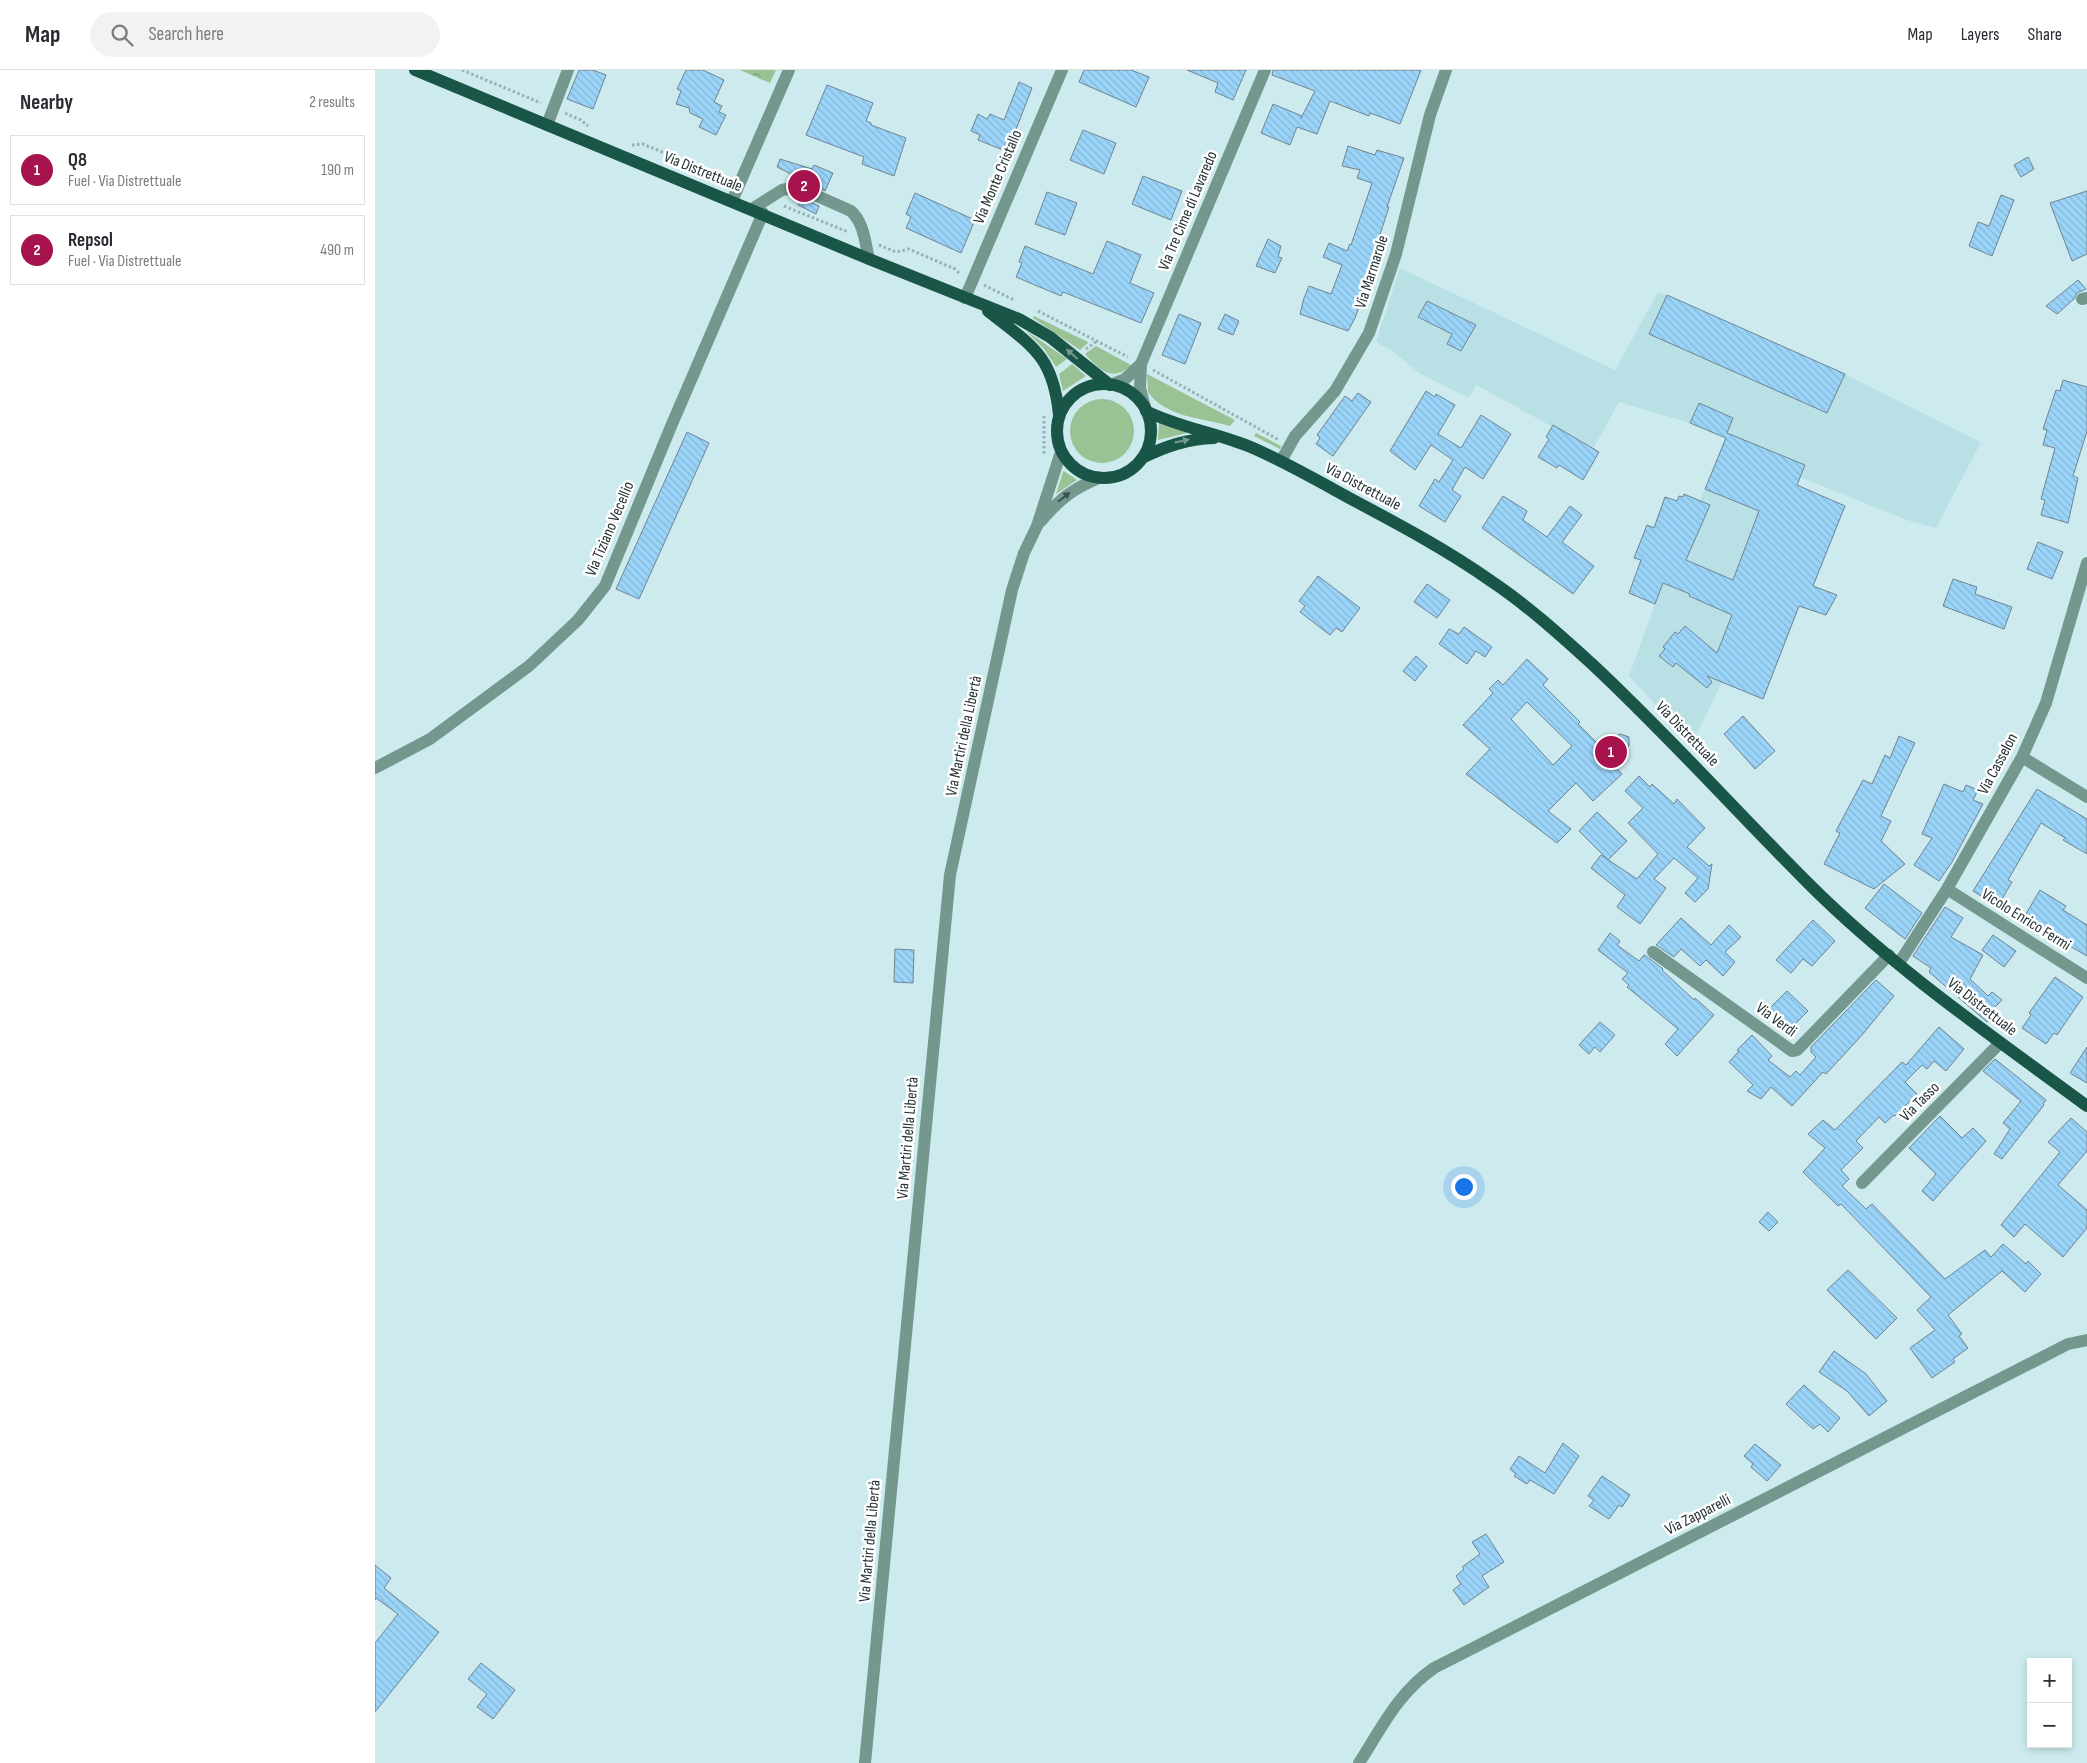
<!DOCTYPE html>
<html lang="en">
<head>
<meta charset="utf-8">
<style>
	:root { --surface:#fff; --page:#f2f2f3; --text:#2b2b33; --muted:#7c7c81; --line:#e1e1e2; --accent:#a7144d }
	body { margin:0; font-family:"Sofia Sans Condensed",sans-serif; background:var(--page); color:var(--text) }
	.controls { position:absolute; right:15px; bottom:15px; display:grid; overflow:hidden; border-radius:0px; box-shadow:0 2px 8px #0003 }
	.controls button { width:45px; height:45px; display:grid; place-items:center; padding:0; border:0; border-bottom:1px solid var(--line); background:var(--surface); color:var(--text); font:25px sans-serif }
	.you { position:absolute; left:1088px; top:1116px; width:18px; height:18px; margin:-12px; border:4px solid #fff; border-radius:50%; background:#1a73e8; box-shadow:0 0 0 8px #1a73e833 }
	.badge { display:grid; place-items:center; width:32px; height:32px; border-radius:50%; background:var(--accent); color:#fff; font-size:16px; font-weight:700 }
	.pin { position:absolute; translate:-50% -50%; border:2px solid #fff; box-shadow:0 1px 5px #0006 }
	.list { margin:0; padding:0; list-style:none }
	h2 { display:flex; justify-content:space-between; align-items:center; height:65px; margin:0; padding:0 20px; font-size:21px }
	h2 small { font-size:16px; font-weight:400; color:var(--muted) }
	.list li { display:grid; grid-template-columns:32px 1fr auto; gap:15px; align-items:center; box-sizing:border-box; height:70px; margin:0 10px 10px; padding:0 10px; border:1px solid var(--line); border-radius:0px }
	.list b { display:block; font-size:19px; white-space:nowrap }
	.list p { margin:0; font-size:16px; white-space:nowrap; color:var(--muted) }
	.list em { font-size:16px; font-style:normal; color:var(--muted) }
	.icon { flex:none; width:28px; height:28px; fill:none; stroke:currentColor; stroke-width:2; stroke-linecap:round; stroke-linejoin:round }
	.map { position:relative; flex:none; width:1712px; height:1693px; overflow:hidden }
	header { display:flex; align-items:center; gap:30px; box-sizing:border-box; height:70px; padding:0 25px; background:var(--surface); border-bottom:1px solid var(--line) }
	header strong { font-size:24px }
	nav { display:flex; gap:28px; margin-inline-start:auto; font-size:18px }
	.search { width:350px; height:45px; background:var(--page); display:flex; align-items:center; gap:12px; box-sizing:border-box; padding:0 18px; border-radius:28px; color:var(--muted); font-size:19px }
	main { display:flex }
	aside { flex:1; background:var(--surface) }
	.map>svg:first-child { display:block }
	.built { fill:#b9e1e5 }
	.green { fill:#9bc294 }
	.park { fill:url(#park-crowns) }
	.building { fill:url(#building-back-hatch); stroke:#6f8491; fill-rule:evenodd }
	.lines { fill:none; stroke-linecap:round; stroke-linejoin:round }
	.path { stroke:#97b0b3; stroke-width:3; stroke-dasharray:2.5 2.5; stroke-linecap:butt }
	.minor { stroke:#74988d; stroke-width:12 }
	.major { stroke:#1a5647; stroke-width:12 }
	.oneway { fill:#769a91 }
	.oneway2 { fill:#3d514f }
	.labels { text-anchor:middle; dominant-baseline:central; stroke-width:5; stroke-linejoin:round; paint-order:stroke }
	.street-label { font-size:16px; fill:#263234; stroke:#fff }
</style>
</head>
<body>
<header>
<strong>Map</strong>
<div class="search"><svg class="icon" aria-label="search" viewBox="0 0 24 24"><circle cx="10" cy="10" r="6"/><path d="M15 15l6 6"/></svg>Search here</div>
<nav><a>Map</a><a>Layers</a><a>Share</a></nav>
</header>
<main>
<aside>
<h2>Nearby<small>2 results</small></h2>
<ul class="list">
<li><span class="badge">1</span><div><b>Q8</b><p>Fuel · Via Distrettuale</p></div><em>190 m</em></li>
<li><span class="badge">2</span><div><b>Repsol</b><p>Fuel · Via Distrettuale</p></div><em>490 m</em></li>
</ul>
</aside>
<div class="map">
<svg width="1712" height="1693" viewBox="0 0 1712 1693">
	<defs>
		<pattern id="park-crowns" width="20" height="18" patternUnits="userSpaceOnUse" patternTransform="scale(1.25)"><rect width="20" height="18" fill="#9bc294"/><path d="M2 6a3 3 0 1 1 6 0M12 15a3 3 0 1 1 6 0" fill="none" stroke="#7e9e7a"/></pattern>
		<pattern id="building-back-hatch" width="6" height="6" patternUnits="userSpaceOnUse" patternTransform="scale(1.25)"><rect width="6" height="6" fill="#9ad4f9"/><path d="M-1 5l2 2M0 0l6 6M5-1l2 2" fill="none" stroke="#85b6d6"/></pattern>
	</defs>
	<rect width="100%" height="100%" fill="#cdebef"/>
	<!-- built -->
	<path class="built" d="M1025 198 1240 300 1283 222 1470 304 1606 372 1561 458 1532 450 1425 407 1423 415 1470 436 1438 516 1462 525 1451 545 1424 537 1388 629 1347 612 1317 674 1254 606 1280 534 1254 523 1266 490 1259 488 1272 455 1279 457 1290 427 1322 439 1358 348 1324 333 1315 353 1244 332 1218 379 1101 315 1094 328 1044 303 1016 280 1001 272Z"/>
	<!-- green -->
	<path class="green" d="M659 246 713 272V273L705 280 658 248Z
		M652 262H653L692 289 681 297 669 279Z
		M721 276 756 295C738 313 724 300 710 284Z
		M697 294 711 306 688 321 684 304Z
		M772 304 860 350 855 356C827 348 790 347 773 322Z
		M695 361a32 32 0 1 1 64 0a32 32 0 1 1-64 0Z
		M784 352 814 361 812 363 783 370Z
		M881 363 906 376 905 379 879 366Z
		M689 401 702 410 681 424 688 402Z"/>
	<!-- park -->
	<path class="park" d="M365 0H401L395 13Z"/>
	<!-- building -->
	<path class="building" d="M204 0H218L231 5 218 39 192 29Z
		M311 0H328L349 10 339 32 347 36 344 42 351 45 341 65 324 57 328 49 315 43 314 38 301 34 306 21 302 19Z
		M709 0H756L774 7 761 37 704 12Z
		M812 0H871L858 30 840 22 843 13Z
		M898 0H1046L1025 54 995 43 994 46 955 31 942 64 922 57 915 75 886 63 898 34 927 46 926 48 940 21 897 5Z
		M644 12 657 18 635 75 631 73 628 80 603 70 605 65 596 61 603 44 612 49 615 44 629 50Z
		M452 15 498 33 491 51 496 53V55L531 68 519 106 487 94 489 87 431 65Z
		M708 60 741 73 729 104 695 90Z
		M973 76 1000 85 1002 80 1029 88 1012 137H1014L999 183 1002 184 983 233 985 234 980 248 973 261 925 244 929 228 934 216 956 224 967 195 948 187 954 173 972 181 975 174 976 175 997 113 982 108 985 100 967 96Z
		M1653 87 1659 99 1646 107 1639 95Z
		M405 89 437 99 439 95 458 103 450 121 402 97Z
		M768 106 807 121 796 150 757 134Z
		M1712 121V184L1697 191 1675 133Z
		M672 122 702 133 690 165 660 154Z
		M540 123 600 150 586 183 531 158 536 147 531 144Z
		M1626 125 1639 130 1617 186 1594 176 1603 152 1614 156Z
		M426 128 444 136 441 144 423 135Z
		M893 169 906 176 903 187 907 188 900 203 881 196Z
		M732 171 766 185 755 213 779 223 766 253 688 222 686 226 641 207 647 193 644 192 650 176 718 204Z
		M1703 210 1711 219 1702 223 1699 229 1682 244 1671 236Z
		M1292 225 1470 304 1452 343 1274 264Z
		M1052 231 1101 255 1086 281 1072 274 1077 264 1043 247Z
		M804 244 826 253 810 294 787 285Z
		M850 244 864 251 858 265 843 259Z
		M1688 310 1712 317V361L1698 406 1703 408 1693 453 1666 445 1670 430 1666 429 1680 378 1668 375 1672 360 1668 359 1681 320 1685 321Z
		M1051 321 1060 327 1061 324 1080 335 1063 364 1086 378 1106 345 1136 364 1108 409 1090 397 1077 420 1086 426 1070 452 1044 436 1060 409 1064 412 1078 390 1056 375 1040 400 1015 381Z
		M983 323 996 332 958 386 941 374 945 368 942 365 970 326 977 331Z
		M1324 333 1358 348 1352 363 1430 395 1422 415 1470 436 1438 516 1462 525 1451 545 1424 536 1388 629 1332 606 1337 612 1332 618 1301 593 1298 597 1284 586 1290 579 1288 577 1300 562 1303 564 1310 556 1342 583 1357 545 1314 526 1315 524 1288 513 1280 534 1254 523 1266 490 1259 488 1272 455 1279 458 1290 427 1302 431 1304 426 1308 427 1309 424 1335 435 1311 490 1358 510 1384 441 1330 419 1351 368 1315 353Z
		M1178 355 1224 382 1208 410 1184 395 1182 398 1163 387 1174 369 1171 367Z
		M312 362 334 373 264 529 241 519Z
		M1128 426 1152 441 1148 450 1172 467 1195 436 1207 445 1187 472 1219 496 1198 524 1107 458Z
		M1663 472 1688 482 1677 509 1652 499Z
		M943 506 985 538 967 562 961 558 955 565 925 542 930 536 924 531Z
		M1578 509 1602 517 1600 524 1637 537 1629 559 1568 536Z
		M1052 514 1075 530 1062 548 1039 532Z
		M1089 557 1117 577 1110 587 1101 581 1092 594 1064 574 1074 559 1084 564Z
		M1041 586 1052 596 1040 611 1028 601Z
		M1152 589 1173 609 1168 615 1205 652 1203 654 1231 682H1226L1247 704 1218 731 1201 713 1173 741 1196 759 1182 773 1091 704 1115 679 1088 655 1118 623 1114 619 1123 610 1128 615ZM1152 632 1197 676 1178 695 1136 649Z
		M1368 646 1400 681 1380 699 1349 664Z
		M1245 664 1254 667V676L1249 679 1233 681 1240 667Z
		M1524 666 1540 673 1506 746 1516 751 1506 771 1530 794 1499 819 1449 794 1465 763 1461 761 1488 710 1497 714 1510 685 1515 688Z
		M1264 706 1275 717 1277 714 1299 734 1302 729 1330 758 1312 777 1334 796 1337 794 1333 819 1320 832 1310 823 1323 808 1299 788 1279 809 1291 818 1265 854 1242 837 1250 825 1216 798 1226 785 1262 809 1283 784 1253 753 1268 738 1250 721Z
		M1569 714 1588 722 1591 715 1603 720 1598 730 1608 734 1577 792 1564 811 1539 795 1557 768 1547 764Z
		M1662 719 1712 749V784L1688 770 1690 768 1666 753 1633 810 1637 812 1623 836 1598 821Z
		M1222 742 1252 771 1233 790 1204 761Z
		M1509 814 1547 843 1530 869 1490 838Z
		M1665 820 1691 836 1688 840 1712 855V886L1648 849Z
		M1570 837 1588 848 1576 867 1608 885 1595 909 1613 926 1617 922 1627 930 1619 938 1622 940 1612 952 1554 902 1556 898 1538 886Z
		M1306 848 1336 875 1354 855 1366 867 1350 882 1360 892 1348 906 1331 890 1325 896 1306 879 1299 887 1281 875Z
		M1438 850 1460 871 1437 896 1428 889 1416 903 1401 890Z
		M1235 863 1245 871 1242 875 1264 891 1269 885 1271 886 1288 899 1287 900 1319 930 1320 928 1339 945 1302 986 1290 974 1303 959 1252 917 1254 915 1247 909 1253 903 1223 880Z
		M1618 865 1641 881 1629 897 1607 880Z
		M520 879 539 880 538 913 519 912Z
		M1680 907 1708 927 1682 965 1679 963 1671 974 1647 958 1656 945 1654 943Z
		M1501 910 1519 926 1487 965 1451 1004 1448 1002 1417 1036 1396 1017 1386 1029 1372 1021 1378 1015 1354 992 1364 981 1362 980 1377 965 1397 986 1393 990 1415 1007 1421 1001 1425 1005 1441 987 1436 982V977Z
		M1412 921 1433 941 1414 960 1393 940Z
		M1225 952 1240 965 1225 982 1220 977 1214 984 1204 975Z
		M1564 957 1589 979 1571 1001 1559 991 1552 999 1547 995 1530 1012 1542 1024 1520 1046 1519 1045 1510 1053 1504 1047 1481 1071 1488 1078 1466 1100 1474 1109 1467 1116 1491 1139 1497 1134 1570 1209 1610 1180 1616 1187 1628 1174 1651 1194 1653 1191 1666 1204 1650 1222 1627 1201 1573 1245 1587 1264 1584 1266 1593 1278 1578 1289 1580 1292 1557 1308 1535 1278 1560 1260 1542 1240 1556 1227 1466 1134 1463 1136 1428 1102 1450 1078 1433 1064 1448 1050 1460 1060 1527 992 1531 995Z
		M1712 977V1013L1695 1003Z
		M1620 989 1671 1030 1668 1034 1669 1035 1627 1089 1619 1084 1635 1059 1628 1053 1646 1031 1608 1001Z
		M1565 1046 1587 1068 1598 1058 1611 1071 1558 1131 1547 1121 1561 1104 1534 1078Z
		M1696 1048 1712 1062V1081L1683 1115 1712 1140V1158L1688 1187 1650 1154 1639 1167 1626 1155 1685 1082 1673 1072Z
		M1393 1142 1403 1152 1394 1161 1384 1152Z
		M1473 1200 1522 1248 1501 1269 1452 1220Z
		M1459 1281 1491 1304 1512 1331 1494 1346 1472 1321 1444 1302Z
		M1429 1315 1465 1348 1453 1362 1445 1354 1438 1359 1411 1334Z
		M1188 1373 1204 1386 1179 1424 1155 1410 1152 1414 1139 1406 1141 1404 1135 1399 1144 1386 1170 1403Z
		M1380 1374 1406 1395 1392 1411 1376 1397 1378 1394 1369 1386Z
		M1227 1406 1255 1425 1247 1437 1244 1435 1234 1449 1214 1436 1219 1430 1213 1426Z
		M1111 1464 1129 1492 1107 1506 1114 1517 1089 1535 1078 1520 1086 1514 1081 1506 1089 1499 1087 1497 1105 1484 1097 1472Z
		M0 1495 16 1508 9 1518 64 1562 0 1642V1573L23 1544 1 1528 0 1530Z
		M106 1593 140 1620 118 1649 102 1637 112 1624 93 1609Z"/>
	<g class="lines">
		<!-- path -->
		<path class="path" d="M87 0 166 33
			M190 43 206 50 213 56
			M257 75 268 74 351 109
			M409 136 473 162
			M504 175 521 182 534 179 580 199 585 204
			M609 215 639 230
			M663 241 753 287
			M711 279 722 271
			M778 300 904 370
			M669 346V385"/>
		<!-- minor -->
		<path class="minor" d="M172 55 193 0
			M357 131 414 0
			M377 139 407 120 422 117 476 141C489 153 490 172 494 189
			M590 228 687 0
			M1707 229 1712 228
			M766 294 890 0
			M735 315 750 309 766 294 765 318 771 341
			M906 391 920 366 960 321 994 263 1021 184 1055 45 1071 0
			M666 451C685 429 697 419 724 408
			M1647 687 1712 727
			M0 698 55 669 154 596 203 550 230 516 297 354 388 143
			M1572 819 1712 908
			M1278 882 1417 981 1422 980 1514 885
			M1524 893 1572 819 1647 687 1671 633 1712 493
			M1487 1113 1625 973
			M490 1693 575 805 637 520 649 483 662 456 686 382
			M984 1693C1007 1657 1023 1623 1059 1598L1693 1274 1712 1270"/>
		<!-- major -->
		<path class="major" d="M40 0 494 189 644 249 675 267 735 315
			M613 241C657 276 678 285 684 345
			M682 361a47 47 0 1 1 94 0a47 47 0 1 1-94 0Z
			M771 341C805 358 843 363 878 378 912 393 945 412 978 430 1025 455 1072 480 1116 511 1152 535 1185 565 1217 594 1292 664 1361 741 1434 814 1517 897 1617 966 1712 1036
			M767 388C791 376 812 369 839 368"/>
	</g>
	<!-- one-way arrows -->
	<defs><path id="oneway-solid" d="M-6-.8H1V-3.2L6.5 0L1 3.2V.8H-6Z" transform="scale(1.25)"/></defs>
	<g class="oneway">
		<use href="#oneway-solid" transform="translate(697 284) rotate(-139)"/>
		<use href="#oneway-solid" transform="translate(807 371) rotate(-12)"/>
	</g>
	<use class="oneway2" href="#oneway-solid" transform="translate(689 427) rotate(-39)"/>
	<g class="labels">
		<!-- street labels -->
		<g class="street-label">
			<text transform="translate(328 102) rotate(22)">Via Distrettuale</text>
			<text transform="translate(623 107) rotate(-67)">Via Monte Cristallo</text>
			<text transform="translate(813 141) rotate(-67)">Via Tre Cime di Lavaredo</text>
			<text transform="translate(997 202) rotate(-72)">Via Marmarole</text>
			<text transform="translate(988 417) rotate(28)">Via Distrettuale</text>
			<text transform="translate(235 459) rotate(-67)">Via Tiziano Vecellio</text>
			<text transform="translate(1312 664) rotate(46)">Via Distrettuale</text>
			<text transform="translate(589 666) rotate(-78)">Via Martiri della Libertà</text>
			<text transform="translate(1623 694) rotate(-62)">Via Casselon</text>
			<text transform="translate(1651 850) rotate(32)">Vicolo Enrico Fermi</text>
			<text transform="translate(1607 937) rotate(38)">Via Distrettuale</text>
			<text transform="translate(1401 950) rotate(36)">Via Verdi</text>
			<text transform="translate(1545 1032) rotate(-45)">Via Tasso</text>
			<text transform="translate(533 1068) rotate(-85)">Via Martiri della Libertà</text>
			<text transform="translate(1323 1445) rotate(-27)">Via Zapparelli</text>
			<text transform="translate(495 1471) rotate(-85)">Via Martiri della Libertà</text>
		</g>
	</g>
</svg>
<div class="controls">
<button>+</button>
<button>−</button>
</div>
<div class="you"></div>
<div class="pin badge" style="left:1236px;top:682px">1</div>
<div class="pin badge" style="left:429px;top:116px">2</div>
</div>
</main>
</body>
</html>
